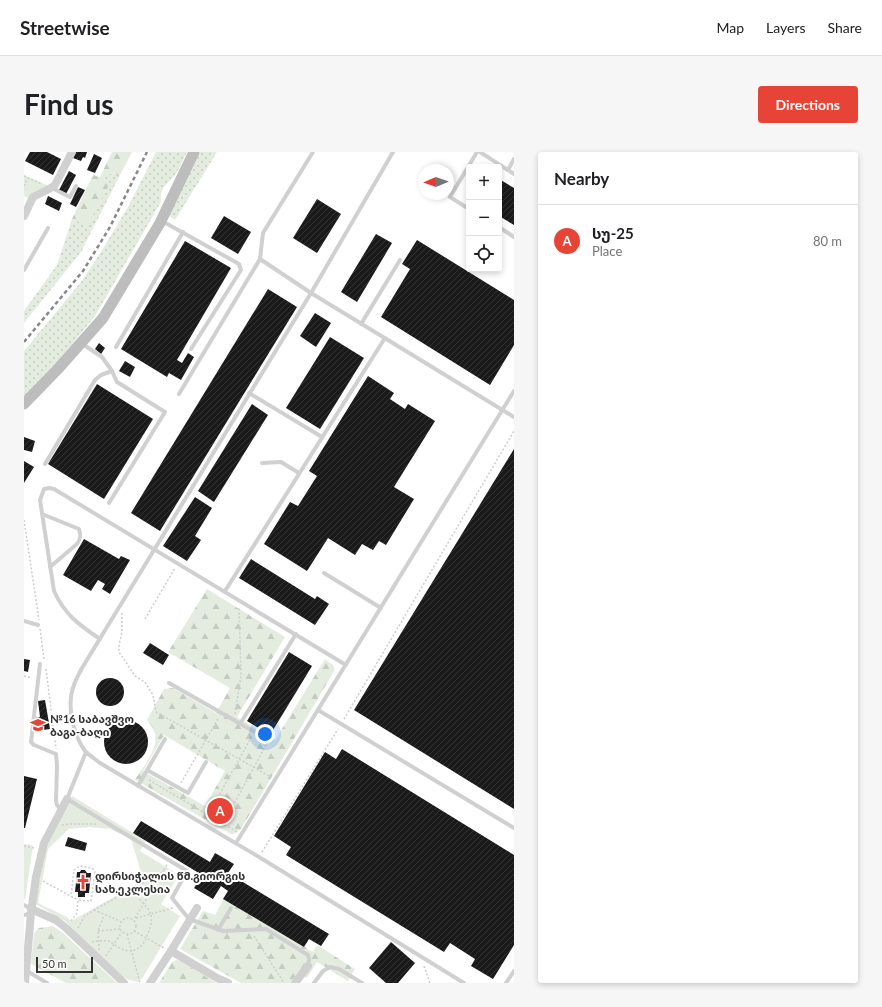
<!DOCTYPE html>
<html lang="en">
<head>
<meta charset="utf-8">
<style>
	:root { --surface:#fff; --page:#f6f6f6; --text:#202124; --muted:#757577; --line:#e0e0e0; --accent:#e84337 }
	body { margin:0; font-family:Lato,"Noto Sans Georgian",sans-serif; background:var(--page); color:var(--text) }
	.controls { position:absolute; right:12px; top:12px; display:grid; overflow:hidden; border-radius:4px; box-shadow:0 2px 6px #0003 }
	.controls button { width:36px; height:36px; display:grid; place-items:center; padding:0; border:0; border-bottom:1px solid var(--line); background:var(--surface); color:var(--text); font:20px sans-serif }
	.compass { position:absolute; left:394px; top:12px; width:36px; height:36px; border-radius:50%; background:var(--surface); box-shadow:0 2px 6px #0003; rotate:268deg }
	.scale { position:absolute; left:12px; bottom:10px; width:57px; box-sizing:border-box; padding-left:4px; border:2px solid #333; border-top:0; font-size:11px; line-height:14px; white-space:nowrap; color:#333; -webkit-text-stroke:3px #fff; paint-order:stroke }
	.you { position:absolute; left:241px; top:582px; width:14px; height:14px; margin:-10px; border:3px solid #fff; border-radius:50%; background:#1a73e8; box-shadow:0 0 0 6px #1a73e833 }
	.badge { display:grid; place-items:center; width:26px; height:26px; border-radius:50%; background:var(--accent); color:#fff; font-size:13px; font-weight:700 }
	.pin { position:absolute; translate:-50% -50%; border:2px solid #fff; box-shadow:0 1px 4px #0006 }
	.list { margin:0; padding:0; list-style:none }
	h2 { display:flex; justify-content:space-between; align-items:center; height:52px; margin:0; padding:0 16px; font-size:17px }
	h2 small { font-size:13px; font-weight:400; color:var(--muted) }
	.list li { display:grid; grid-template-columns:26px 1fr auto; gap:12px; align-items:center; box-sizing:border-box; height:72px; padding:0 16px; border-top:1px solid var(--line) }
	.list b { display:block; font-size:15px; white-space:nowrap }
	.list p { margin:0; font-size:13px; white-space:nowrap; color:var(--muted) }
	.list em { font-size:13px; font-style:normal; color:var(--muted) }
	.icon { flex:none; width:22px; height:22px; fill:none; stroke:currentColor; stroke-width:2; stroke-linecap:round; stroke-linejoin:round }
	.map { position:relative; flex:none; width:490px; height:831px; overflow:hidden; border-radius:4px }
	header { display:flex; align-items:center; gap:24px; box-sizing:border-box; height:56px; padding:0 20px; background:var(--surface); border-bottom:1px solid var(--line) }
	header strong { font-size:19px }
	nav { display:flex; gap:22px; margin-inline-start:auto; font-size:14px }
	.intro { display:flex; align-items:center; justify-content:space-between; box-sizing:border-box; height:96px; padding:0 24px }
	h1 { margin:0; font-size:28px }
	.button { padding:10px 18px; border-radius:4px; background:var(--accent); color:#fff; font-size:14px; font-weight:700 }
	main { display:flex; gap:24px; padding:0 24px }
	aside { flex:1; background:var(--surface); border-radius:4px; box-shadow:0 2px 6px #0003 }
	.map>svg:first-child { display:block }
</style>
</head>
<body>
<header>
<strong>Streetwise</strong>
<nav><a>Map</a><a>Layers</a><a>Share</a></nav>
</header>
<div class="intro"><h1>Find us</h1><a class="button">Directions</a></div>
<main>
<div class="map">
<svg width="490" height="831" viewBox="0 0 490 831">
	<defs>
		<pattern id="grass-dots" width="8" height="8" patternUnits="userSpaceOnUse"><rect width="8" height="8" fill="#e4ecdf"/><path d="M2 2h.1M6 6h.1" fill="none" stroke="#c4cbc0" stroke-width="1.8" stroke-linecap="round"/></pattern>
		<pattern id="forest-firs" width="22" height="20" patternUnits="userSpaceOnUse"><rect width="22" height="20" fill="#e4ecdf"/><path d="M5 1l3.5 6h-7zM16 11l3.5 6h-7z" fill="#c4cbc0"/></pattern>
		<pattern id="building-hatch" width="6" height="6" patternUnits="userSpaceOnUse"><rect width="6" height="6" fill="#1a1a1a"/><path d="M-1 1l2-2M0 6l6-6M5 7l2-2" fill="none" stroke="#333"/></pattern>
	</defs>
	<rect width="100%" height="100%" fill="#fff"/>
	<!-- grass -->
	<g fill="url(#grass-dots)">
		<path d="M132,0H163C159,7 156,17 151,23C143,33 135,35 137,50L71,164L27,218L0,245V199L57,130L77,100L104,55Z"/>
		<path d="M176,0H193L151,68L144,63Z"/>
		<path d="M89,21L95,25L57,100L0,171V159L33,113L48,67L64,72L85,32L80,27L84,22Z"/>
	</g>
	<!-- forest -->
	<g fill="url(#forest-firs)" fill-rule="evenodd">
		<path d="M88,0H108L95,25L89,21L84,22L80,27L86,31L64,73L48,67L69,23L76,25Z"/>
		<path d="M183,437L261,485L213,565L251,588L301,507L309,513L311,517L309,521L217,677L210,682H207L111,628C118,616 135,597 131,582C130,577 126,572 123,568L140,537L149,536L192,561L206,536L144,500ZM140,583L201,619L181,654L119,619Z"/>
		<path d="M200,747L289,800L293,793L331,817L324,829L293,810L283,826L274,821L266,831H217L156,797L179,759L191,763Z"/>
		<path d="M29,774L39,781L93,831H42L7,812L10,781L15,776Z"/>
		<path d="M152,808L157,809L192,831H135L148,810Z"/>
	</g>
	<!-- park -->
	<g fill="#e4ecdf" fill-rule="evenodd">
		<path d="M0,23L25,34L6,47L0,44Z"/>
		<path d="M48,644L122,689L116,699L155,723L137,752L156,764L119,825L114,830L105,828L96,823L41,769L10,751L23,691ZM65,675L86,677L107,687L119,727L99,740L47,769L43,765L14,751L24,697L45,677Z"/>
		<path d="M0,692L9,693L1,748L0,747Z"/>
	</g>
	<!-- building -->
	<g fill="url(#building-hatch)">
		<path d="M6,0H23L37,7L29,23L1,9Z"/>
		<path d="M52,0H63L61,6L59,5L57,9L49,6Z"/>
		<path d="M70,2L78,6L71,21L63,18Z"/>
		<path d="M45,19L52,23L42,42L35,38Z"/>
		<path d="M475,27L490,36V73L475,64Z"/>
		<path d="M54,35L61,38L52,55L46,52Z"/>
		<path d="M24,44L38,51L35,59L21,52Z"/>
		<path d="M293,47L317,62L293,101L269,86Z"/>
		<path d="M200,64L227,80L214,102L187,86Z"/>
		<path d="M352,82L368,91L333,150L317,140Z"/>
		<path d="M393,88L490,148V193L466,233L357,165L386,117L378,112Z"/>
		<path d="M161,89L207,116L153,208L158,211L164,201L170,205L157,228L145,221L143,225L97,197Z"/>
		<path d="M244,137L273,155L136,379L107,361Z"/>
		<path d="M291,161L307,171L292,195L276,184Z"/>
		<path d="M306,185L340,206L296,277L262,256Z"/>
		<path d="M75,191L81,196L77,202L71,197Z"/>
		<path d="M101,209L111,215L106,225L95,219Z"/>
		<path d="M344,224L370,241L366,247L381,257L384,252L411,269L370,335L390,347L362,393L355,389L349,398L338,392L331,403L304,386L283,419L240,392L266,350L274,354L293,324L285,319Z"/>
		<path d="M73,232L129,267L80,347L24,312Z"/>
		<path d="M228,252L244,263L190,350L174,339Z"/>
		<path d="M0,285L11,289L8,300L0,298Z"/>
		<path d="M490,297V657L330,558Z"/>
		<path d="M0,309L10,315L0,331Z"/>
		<path d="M171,345L188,356L171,384L177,388L163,409L139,394Z"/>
		<path d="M60,387L95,407L97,404L106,408L86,442L78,437L81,432L74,428L67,439L39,423Z"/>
		<path d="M227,407L291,447L293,444L305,452L291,473L215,426Z"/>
		<path d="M126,491L145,503L139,513L119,501Z"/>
		<path d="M265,500L288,514L246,583L223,569Z"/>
		<path d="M0,507L6,508L4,520L0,519Z"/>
		<circle cx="86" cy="540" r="14"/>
		<path d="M21,548L26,577L13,579L11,566L16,565L14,549Z"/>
		<circle cx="102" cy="590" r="22"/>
		<path d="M318,597L490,703V793L469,827L447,814L451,807L426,791L420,800L262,703L267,695L250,684L301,600L312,607Z"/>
		<path d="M0,624L13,627L1,676H0Z"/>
		<path d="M117,669L186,710L191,701L210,712L204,721L305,782L297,794L285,787L280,795L199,747L204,739L197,734L189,747L170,736L178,723L109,681Z"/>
		<path d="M44,685L63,691L61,699L41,694Z"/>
		<path d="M57,718H61L63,721H67L65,741H61V745H54V740H51L53,720H56Z"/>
		<path d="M367,790L391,811L374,831H362L345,816Z"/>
	</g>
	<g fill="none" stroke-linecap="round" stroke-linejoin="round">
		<!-- path -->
		<g stroke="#cdcdcd" stroke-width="1.5" stroke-dasharray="2 2" stroke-linecap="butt">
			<path d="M0,24L18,32"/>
			<path d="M0,34L4,26"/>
			<path d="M0,368L15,468"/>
			<path d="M98,461V480L95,493V500L111,524L121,530L129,543L132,560L247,625"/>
			<path d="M121,467L151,416"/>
			<path d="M16,477L20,507"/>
			<path d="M22,517L32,597"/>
			<path d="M0,524L8,526"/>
			<path d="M211,562L217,524L215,456"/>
			<path d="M320,567L490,279"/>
			<path d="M125,628L213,680"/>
			<path d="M157,631L195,565"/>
			<path d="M184,663L228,584"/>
			<path d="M199,672L242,593"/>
			<path d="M38,673L45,672H72"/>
			<path d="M0,694L10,696V697"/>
			<path d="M238,700L314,577"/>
			<path d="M19,729L54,748"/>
			<path d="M70,758L96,769"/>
			<circle cx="104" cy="774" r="8"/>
			<path d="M111,766L143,713"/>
			<path d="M112,766L149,756"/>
			<path d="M47,769L53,761L54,748L67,749L71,720L68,716L56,714L50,718L47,744"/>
			<path d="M54,776L60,765L70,758L140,719"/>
			<path d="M74,779L96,777"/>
			<path d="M110,779L140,796"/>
			<path d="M103,782L116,831"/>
			<path d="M230,784L260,831"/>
			<path d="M68,790C72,789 78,788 83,789C87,789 90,793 94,795C107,803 118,798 123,784C135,756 120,757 107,736"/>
			<path d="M75,798L74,779L80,763"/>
			<path d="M82,804L98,780"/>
			<path d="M400,814L406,831"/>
		</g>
		<!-- lane -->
		<g stroke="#d0d0d0" stroke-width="4">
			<path d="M289,0L239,81L236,107L287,141L490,265"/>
			<path d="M369,0L287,141L58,516C55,522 52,527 50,533C42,553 49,582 61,599C65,603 71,607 76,611L235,705L440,831"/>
			<path d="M456,0L490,22"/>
			<path d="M484,18L490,7"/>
			<path d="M28,36L46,45L52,34"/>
			<path d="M445,57L426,45L453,0"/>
			<path d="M138,69L215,112L217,118L167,197"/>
			<path d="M475,75L490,85"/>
			<path d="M0,118L24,76"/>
			<path d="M337,172L376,108"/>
			<path d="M57,191L78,205L88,219L93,230L141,260L85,351"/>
			<path d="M92,195L159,80"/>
			<path d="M225,241L298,285"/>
			<path d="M155,242L236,107"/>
			<path d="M238,311L257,310L275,321"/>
			<path d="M21,312L71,228L77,223L88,219"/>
			<path d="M18,362L55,377C57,383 57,387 53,392L26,415"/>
			<path d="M300,421L357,456"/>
			<path d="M201,439L361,186"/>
			<path d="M0,469L14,473"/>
			<path d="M76,487C55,473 41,463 30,439L16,348L20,337L25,336L30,337L322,513"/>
			<path d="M16,512L7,590L10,593L32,602L33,614L32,649L33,653L37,658"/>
			<path d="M145,531L245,588"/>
			<path d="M294,558L490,676"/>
			<path d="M216,572L272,482"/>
			<path d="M62,600L43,647L163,719L148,746L165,767L199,779L242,777L284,803L285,807L284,814"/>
			<path d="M123,618L164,641L182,610"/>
			<path d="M114,634L141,587"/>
			<path d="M212,691L490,239"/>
			<path d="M0,753L7,757"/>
			<path d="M0,763L7,761"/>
			<path d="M194,778L207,756"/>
			<path d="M3,819L23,831"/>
			<path d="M290,831L299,819L306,815L315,817L338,831"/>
			<path d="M482,831L490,819"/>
		</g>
		<!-- street -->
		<g stroke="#d0d0d0" stroke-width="8">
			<path d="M0,64L9,45L25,37L31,33L48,0"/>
			<path d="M7,757L32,768L42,776L100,831"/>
			<path d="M147,799L193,826L204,831"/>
			<path d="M1,831L7,761L12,725L20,691L43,647"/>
			<path d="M126,831L147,799L173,756"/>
			<path d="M271,831L284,814"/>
		</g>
		<!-- secondary -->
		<path stroke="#bdbdbd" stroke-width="11" d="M0,252L33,218L79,166L136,71L170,0"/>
		<!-- rail -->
		<path stroke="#888" stroke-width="2.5" stroke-dasharray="4 3" stroke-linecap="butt" d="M0,190L59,119L86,75L123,0"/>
	</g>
	<!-- icons -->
	<defs>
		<g id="school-bare" transform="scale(1.2)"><path d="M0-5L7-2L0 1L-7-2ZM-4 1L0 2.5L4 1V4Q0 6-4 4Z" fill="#e84337" stroke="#fff" stroke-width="2.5" paint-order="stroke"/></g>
		<g id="church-bare" transform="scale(1.2)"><path d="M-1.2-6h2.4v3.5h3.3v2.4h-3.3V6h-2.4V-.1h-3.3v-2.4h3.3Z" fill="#e84337" stroke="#fff" stroke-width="2.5" paint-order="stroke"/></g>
	</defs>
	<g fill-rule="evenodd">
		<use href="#school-bare" x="14" y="573"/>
		<use href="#church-bare" x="59" y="730"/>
	</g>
	<g text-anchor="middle" stroke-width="4" stroke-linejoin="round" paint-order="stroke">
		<!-- poi labels -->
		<g font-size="11" font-weight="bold" fill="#333" stroke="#fff" text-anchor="start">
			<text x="26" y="571">№16 საბავშვო<tspan x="26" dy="13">ბაგა-ბაღი</tspan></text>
			<text x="71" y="728">დირსიჭალის წმ.გიორგის<tspan x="71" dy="13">სახ.ეკლესია</tspan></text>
		</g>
	</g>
</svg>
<div class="controls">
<button>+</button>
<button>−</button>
<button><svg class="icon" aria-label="locate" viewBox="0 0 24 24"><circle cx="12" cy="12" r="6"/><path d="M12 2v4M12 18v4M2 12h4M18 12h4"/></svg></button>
</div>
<svg class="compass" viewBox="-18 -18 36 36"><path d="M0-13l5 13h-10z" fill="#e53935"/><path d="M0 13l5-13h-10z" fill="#757577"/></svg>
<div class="scale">50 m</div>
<div class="you"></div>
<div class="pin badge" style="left:196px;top:659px">A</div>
</div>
<aside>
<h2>Nearby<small></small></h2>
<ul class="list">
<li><span class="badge">A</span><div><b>სუ-25</b><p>Place</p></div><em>80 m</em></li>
</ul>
</aside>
</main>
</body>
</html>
